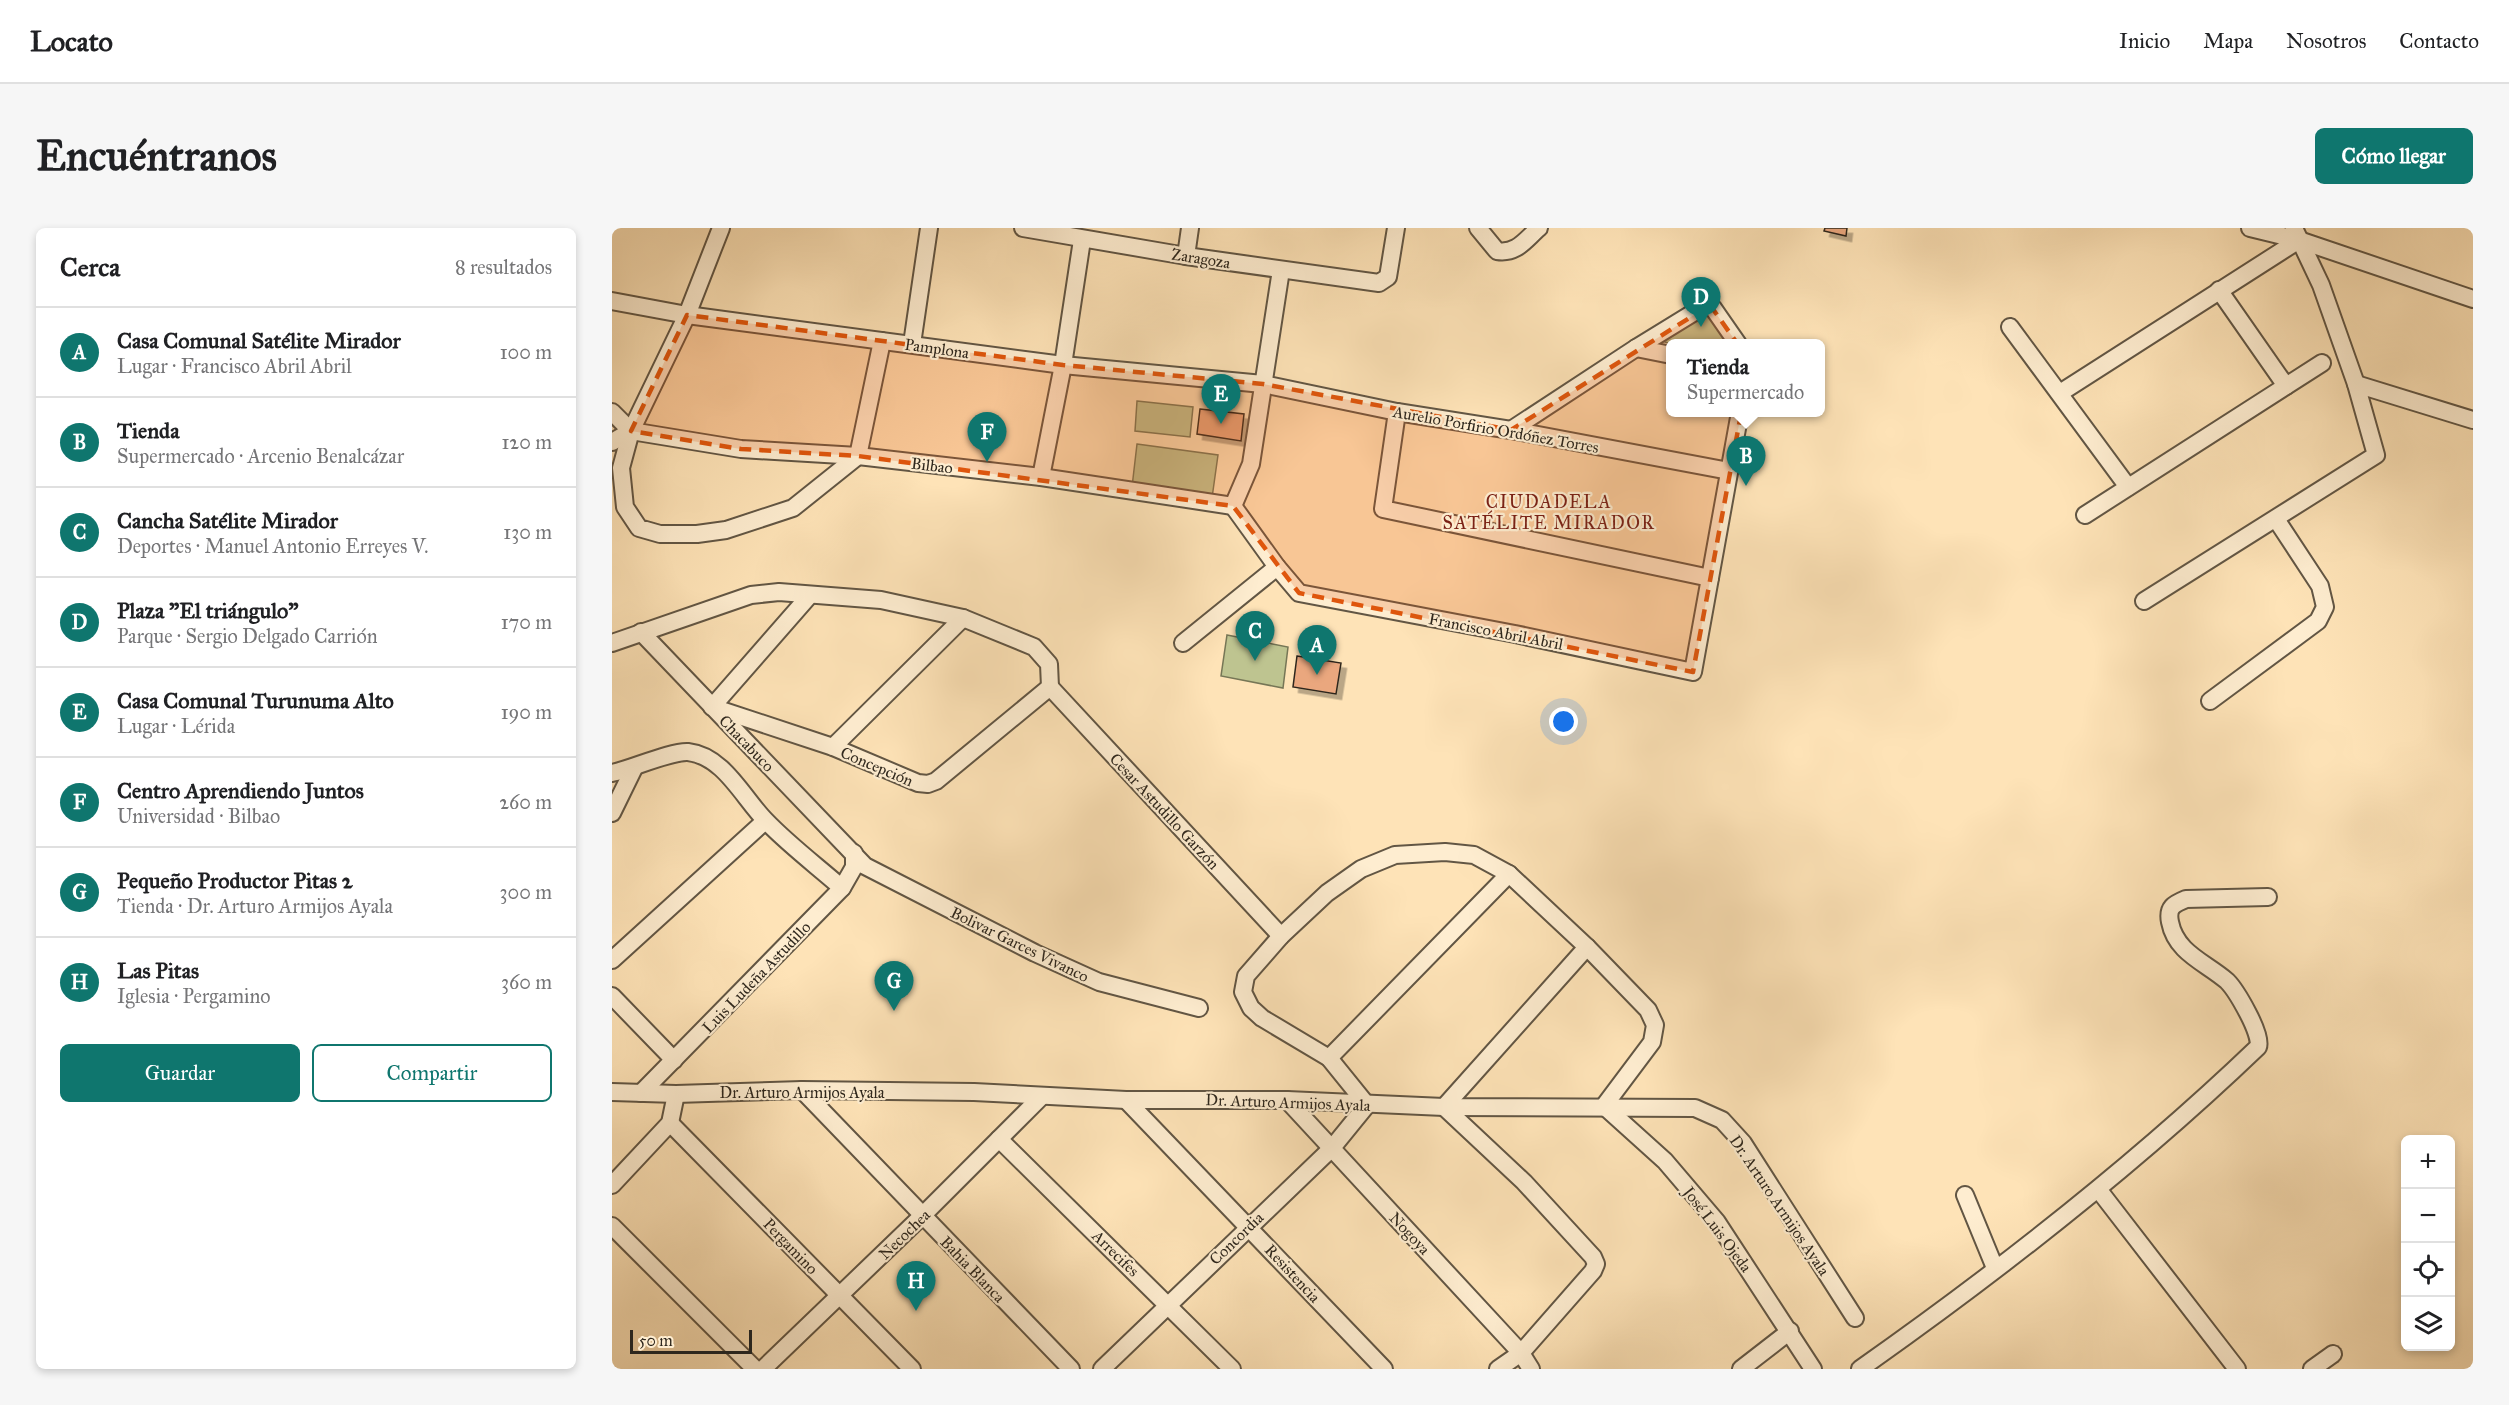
<!DOCTYPE html>
<html lang="es">
<head>
<meta charset="utf-8">
<style>
	:root { --surface:#fff; --page:#f6f6f6; --text:#202124; --muted:#757577; --line:#e0e0e0; --accent:#0f766e }
	body { margin:0; font-family:"IM FELL Great Primer",serif; background:var(--page); color:var(--text) }
	.controls { position:absolute; right:18px; bottom:18px; display:grid; overflow:hidden; border-radius:9px; box-shadow:0 3px 9px #0003 }
	.controls button { width:54px; height:54px; display:grid; place-items:center; padding:0; border:0; border-bottom:2px solid var(--line); background:var(--surface); color:var(--text); font:30px sans-serif }
	.scale { position:absolute; left:18px; bottom:15px; width:122px; box-sizing:border-box; padding-left:6px; border:3px solid #2e271d; border-top:0; font-size:16px; line-height:21px; white-space:nowrap; color:#2e271d; -webkit-text-stroke:4px #feedd0; paint-order:stroke }
	.you { position:absolute; left:952px; top:494px; width:21px; height:21px; margin:-15px; border:4px solid #fff; border-radius:50%; background:#1a73e8; box-shadow:0 0 0 9px #1a73e833 }
	.badge { display:grid; place-items:center; width:39px; height:39px; border-radius:50%; background:var(--accent); color:#fff; font-size:20px; font-weight:700 }
	.pin { position:absolute; translate:-50% -50px; filter:drop-shadow(0 2px 3px #0008) }
	.pin::after { content:''; position:absolute; top:32px; width:21px; height:18px; background:inherit; clip-path:polygon(0 0,100% 0,50% 100%) }
	.popup { position:absolute; left:1054px; top:111px; width:159px; height:78px; box-sizing:border-box; display:grid; place-content:center; border-radius:9px; background:var(--surface); filter:drop-shadow(0 2px 4px #0005); font-size:20px; white-space:nowrap; color:var(--muted) }
	.popup b { font-size:22px; color:var(--text) }
	.popup::after { content:''; position:absolute; left:50%; top:100%; margin-left:-12px; border:12px solid transparent; border-top-color:var(--surface) }
	.list { margin:0; padding:0; list-style:none }
	h2 { display:flex; justify-content:space-between; align-items:center; height:78px; margin:0; padding:0 24px; font-size:26px }
	h2 small { font-size:20px; font-weight:400; color:var(--muted) }
	.list li { display:grid; grid-template-columns:39px 1fr auto; gap:18px; align-items:center; box-sizing:border-box; height:90px; padding:0 24px; border-top:2px solid var(--line) }
	.list b { display:block; font-size:22px; white-space:nowrap }
	.list p { margin:0; font-size:20px; white-space:nowrap; color:var(--muted) }
	.list em { font-size:20px; font-style:normal; color:var(--muted) }
	.actions { display:flex; gap:12px; padding:18px 24px }
	.actions a { flex:1; padding:14px 0; border:2px solid var(--accent); border-radius:9px; text-align:center; font-size:21px; color:var(--accent) }
	.actions .main { background:var(--accent); color:#fff }
	.icon { flex:none; width:33px; height:33px; fill:none; stroke:currentColor; stroke-width:2; stroke-linecap:round; stroke-linejoin:round }
	.map { position:relative; flex:none; width:1861px; height:1141px; overflow:hidden; border-radius:9px }
	header { display:flex; align-items:center; gap:36px; box-sizing:border-box; height:84px; padding:0 30px; background:var(--surface); border-bottom:2px solid var(--line) }
	header strong { font-size:28px }
	nav { display:flex; gap:33px; margin-inline-start:auto; font-size:21px }
	.intro { display:flex; align-items:center; justify-content:space-between; box-sizing:border-box; height:144px; padding:0 36px }
	h1 { margin:0; font-size:42px }
	.button { padding:15px 27px; border-radius:9px; background:var(--accent); color:#fff; font-size:21px; font-weight:700 }
	main { display:flex; gap:36px; padding:0 36px }
	aside { flex:1; background:var(--surface); border-radius:9px; box-shadow:0 3px 9px #0003 }
	.map>svg:first-child { display:block }
</style>
</head>
<body>
<header>
<strong>Locato</strong>
<nav><a>Inicio</a><a>Mapa</a><a>Nosotros</a><a>Contacto</a></nav>
</header>
<div class="intro"><h1>Encuéntranos</h1><a class="button">Cómo llegar</a></div>
<main>
<aside>
<h2>Cerca<small>8 resultados</small></h2>
<ul class="list">
<li><span class="badge">A</span><div><b>Casa Comunal Satélite Mirador</b><p>Lugar · Francisco Abril Abril</p></div><em>100 m</em></li>
<li><span class="badge">B</span><div><b>Tienda</b><p>Supermercado · Arcenio Benalcázar</p></div><em>120 m</em></li>
<li><span class="badge">C</span><div><b>Cancha Satélite Mirador</b><p>Deportes · Manuel Antonio Erreyes V.</p></div><em>130 m</em></li>
<li><span class="badge">D</span><div><b>Plaza &quot;El triángulo&quot;</b><p>Parque · Sergio Delgado Carrión</p></div><em>170 m</em></li>
<li><span class="badge">E</span><div><b>Casa Comunal Turunuma Alto</b><p>Lugar · Lérida</p></div><em>190 m</em></li>
<li><span class="badge">F</span><div><b>Centro Aprendiendo Juntos</b><p>Universidad · Bilbao</p></div><em>260 m</em></li>
<li><span class="badge">G</span><div><b>Pequeño Productor Pitas 2</b><p>Tienda · Dr. Arturo Armijos Ayala</p></div><em>300 m</em></li>
<li><span class="badge">H</span><div><b>Las Pitas</b><p>Iglesia · Pergamino</p></div><em>360 m</em></li>
</ul>
<div class="actions"><a class="main">Guardar</a><a>Compartir</a></div>
</aside>
<div class="map">
<svg width="1861" height="1141" viewBox="0 0 1861 1141">
	<defs>
		<filter id="shadow"><feDropShadow dx="5.5" dy="5.5" stdDeviation="0" flood-color="#0004"/></filter>
	</defs>
	<rect width="100%" height="100%" fill="#fee3b7"/>
	<filter id="stains"><feTurbulence type="fractalNoise" baseFrequency=".00333" numOctaves="4"/><feColorMatrix values="0 0 0 0 .2 0 0 0 0 .09 0 0 0 0 .02 0 0 0 .5 -.17"/></filter>
	<radialGradient id="worn" r=".72"><stop offset=".6" stop-color="#630" stop-opacity="0"/><stop offset="1" stop-color="#630" stop-opacity=".3"/></radialGradient>
	<!-- green -->
	<g fill="#bec490" stroke="#767656" stroke-width="1.5">
		<path d="M1097,85L1115,115L1059,116L1050,113Z"/>
		<path d="M525,173L581,179L578,209L523,203Z"/>
		<path d="M525,216L606,227L600,270L520,259Z"/>
		<path d="M615,407L676,419L671,460L609,448Z"/>
	</g>
	<!-- building -->
	<g fill="#eaa77e" stroke="#2e271d" stroke-width="1.5" filter="url(#shadow)">
		<path d="M1213,0H1235L1234,8L1212,3Z"/>
		<path d="M588,181L632,186L629,213L585,206Z"/>
		<path d="M685,428L729,435L724,466L681,459Z"/>
	</g>
	<g fill="none" stroke-linecap="round" stroke-linejoin="round">
		<!-- minor casing -->
		<g stroke="#625644" stroke-width="20">
			<g id="minor">
				<path d="M109,0L75,87L19,203L9,240L13,279L27,300L48,306H85L114,302L181,280L246,228L270,113"/>
				<path d="M411,0L574,28L767,55L776,49L784,0"/>
				<path d="M866,0L885,23C905,26 913,12 927,0"/>
				<path d="M1638,0L1687,12L1861,71"/>
				<path d="M574,28L578,0"/>
				<path d="M1607,62L1674,158"/>
				<path d="M0,73L75,87L451,137L651,156L785,184L899,202L1117,243"/>
				<path d="M1398,99L1516,259"/>
				<path d="M300,116L317,0"/>
				<path d="M1024,120L1059,127"/>
				<path d="M1744,156L1861,192"/>
				<path d="M1448,165L1687,12"/>
				<path d="M0,184L19,203"/>
				<path d="M785,184L771,281L1098,350"/>
				<path d="M899,202L1024,120L1094,77L1101,80L1126,116"/>
				<path d="M19,203L129,221L246,228L429,249L621,278"/>
				<path d="M0,214L19,203"/>
				<path d="M429,249L451,137L470,12"/>
				<path d="M621,278L665,339L687,365L903,406L1081,444L1128,184"/>
				<path d="M621,278L639,236L669,42"/>
				<path d="M1473,287L1710,135"/>
				<path d="M198,367L100,479L221,519L306,555L316,556L324,553L438,459"/>
				<path d="M1532,373L1764,227L1744,156L1709,57L1682,0"/>
				<path d="M29,404L253,638L423,725L487,754L587,780"/>
				<path d="M0,415L139,367L167,364L269,372L351,390L422,419L437,436L438,459"/>
				<path d="M571,415L665,339"/>
				<path d="M438,459L669,708"/>
				<path d="M1598,473L1706,393L1713,379L1708,358L1664,291"/>
				<path d="M221,519L351,390"/>
				<path d="M0,545C19,541 59,523 76,524C112,528 131,570 154,593C177,617 205,638 230,660"/>
				<path d="M0,585L22,540"/>
				<path d="M0,732L153,593"/>
				<path d="M0,768L62,832"/>
				<path d="M717,830L897,646"/>
				<path d="M190,862L459,1141"/>
				<path d="M0,864L64,866L190,862L362,864L514,872H675L832,879L1083,880L1110,892L1131,915L1243,1090"/>
				<path d="M29,865L230,660L242,639V625"/>
				<path d="M514,872L772,1141"/>
				<path d="M675,872L909,1125L919,1141"/>
				<path d="M58,895L300,1141"/>
				<path d="M387,911L620,1141"/>
				<path d="M0,957L58,895L64,866"/>
				<path d="M1486,961L1625,1141"/>
				<path d="M1353,967L1383,1040"/>
				<path d="M0,998L143,1141"/>
				<path d="M151,1141L310,988L430,868"/>
				<path d="M490,1141L720,920L755,877L717,830L650,790L639,780L631,764L634,748L669,708L715,665L749,641L783,627L833,624L862,627L897,646L975,719L1036,782L1043,797L1040,814L992,878L1053,933L1105,994L1201,1141"/>
				<path d="M886,1141L909,1125L981,1043L984,1036L981,1029L912,954L832,879L975,719"/>
				<path d="M1129,1141L1178,1103"/>
				<path d="M1248,1141C1387,1043 1523,937 1646,819C1651,807 1624,762 1615,753C1593,734 1564,725 1558,694C1555,679 1562,676 1574,671L1656,669"/>
				<path d="M1700,1141L1721,1126"/>
			</g>
		</g>
		<!-- minor -->
		<use href="#minor" stroke="#feedd0" stroke-width="16"/>
	</g>
	<!-- marked area -->
	<path fill="#df560d" fill-opacity="0.2" stroke="#df560d" stroke-width="4.5" stroke-dasharray="12 8" stroke-linejoin="round" d="M1098,77L1132,125L1137,143L1081,444L687,365L621,278L246,228L129,221L19,203L75,87L451,137L651,156L899,202Z"/>
	<g text-anchor="middle" stroke-width="4.5" stroke-linejoin="round" paint-order="stroke">
		<!-- street labels -->
		<g font-size="16" fill="#2e271d" stroke="#feedd0">
			<text transform="translate(589 30) rotate(9)" y="6">Zaragoza</text>
			<text transform="translate(325 120) rotate(8)" y="6">Pamplona</text>
			<text transform="translate(884 201) rotate(10)" y="6">Aurelio Porfirio Ordóñez Torres</text>
			<text transform="translate(320 237) rotate(7)" y="6">Bilbao</text>
			<text transform="translate(884 403) rotate(11)" y="6">Francisco Abril Abril</text>
			<text transform="translate(135 515) rotate(46)" y="6">Chacabuco</text>
			<text transform="translate(265 538) rotate(23)" y="6">Concepción</text>
			<text transform="translate(553 583) rotate(47)" y="6">Cesar Astudillo Garzón</text>
			<text transform="translate(408 716) rotate(26)" y="6">Bolivar Garces Vivanco</text>
			<text transform="translate(144 749) rotate(-46)" y="6">Luis Ludeña Astudillo</text>
			<text x="190" y="870">Dr. Arturo Armijos Ayala</text>
			<text transform="translate(676 874) rotate(2)" y="6">Dr. Arturo Armijos Ayala</text>
			<text transform="translate(1168 977) rotate(56)" y="6">Dr. Arturo Armijos Ayala</text>
			<text transform="translate(1106 1001) rotate(53)" y="6">José Luis Ojeda</text>
			<text transform="translate(798 1005) rotate(47)" y="6">Nogoya</text>
			<text transform="translate(292 1006) rotate(-44)" y="6">Necochea</text>
			<text transform="translate(624 1010) rotate(-44)" y="6">Concordia</text>
			<text transform="translate(179 1018) rotate(46)" y="6">Pergamino</text>
			<text transform="translate(504 1025) rotate(44)" y="6">Arrecifes</text>
			<text transform="translate(361 1041) rotate(46)" y="6">Bahia Blanca</text>
			<text transform="translate(681 1045) rotate(47)" y="6">Resistencia</text>
		</g>
		<!-- neighbourhood labels -->
		<g font-size="18" letter-spacing="1.5" fill="#7a1f14" stroke="#feedd0">
			<text x="937" y="280">CIUDADELA<tspan x="937" dy="21">SATÉLITE MIRADOR</tspan></text>
		</g>
	</g>
	<rect width="100%" height="100%" filter="url(#stains)"/>
	<rect width="100%" height="100%" fill="url(#worn)"/>
</svg>
<div class="controls">
<button>+</button>
<button>−</button>
<button><svg class="icon" aria-label="locate" viewBox="0 0 24 24"><circle cx="12" cy="12" r="6"/><path d="M12 2v4M12 18v4M2 12h4M18 12h4"/></svg></button>
<button><svg class="icon" aria-label="layers" viewBox="0 0 24 24"><path d="M12 4l9 5-9 5-9-5zM3 14l9 5 9-5"/></svg></button>
</div>
<div class="scale">50 m</div>
<div class="you"></div>
<div class="pin badge" style="left:705px;top:447px">A</div>
<div class="pin badge" style="left:1134px;top:258px">B</div>
<div class="popup"><b>Tienda</b>Supermercado</div>
<div class="pin badge" style="left:643px;top:433px">C</div>
<div class="pin badge" style="left:1089px;top:99px">D</div>
<div class="pin badge" style="left:609px;top:196px">E</div>
<div class="pin badge" style="left:375px;top:234px">F</div>
<div class="pin badge" style="left:282px;top:783px">G</div>
<div class="pin badge" style="left:304px;top:1083px">H</div>
</div>
</main>
</body>
</html>
